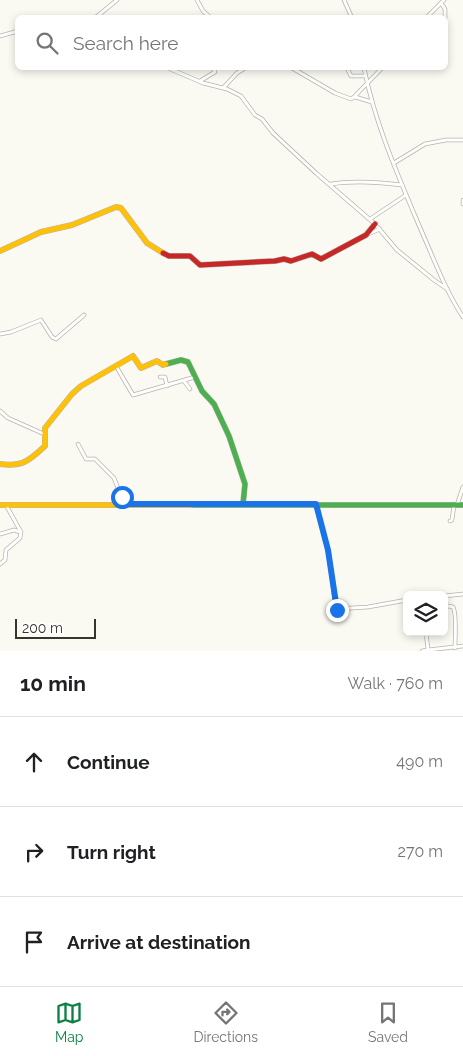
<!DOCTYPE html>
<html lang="en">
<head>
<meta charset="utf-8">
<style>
	:root { --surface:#fff; --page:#f6f6f6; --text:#202124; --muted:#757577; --line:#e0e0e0; --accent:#0b8043 }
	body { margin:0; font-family:Raleway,sans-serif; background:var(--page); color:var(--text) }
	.controls { position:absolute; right:15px; bottom:15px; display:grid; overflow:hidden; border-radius:8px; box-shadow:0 2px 8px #0003 }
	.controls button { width:45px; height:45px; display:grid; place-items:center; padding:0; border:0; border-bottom:1px solid var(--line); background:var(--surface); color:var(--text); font:25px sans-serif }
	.scale { position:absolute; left:15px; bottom:12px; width:81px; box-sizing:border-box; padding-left:5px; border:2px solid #36342d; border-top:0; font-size:14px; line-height:18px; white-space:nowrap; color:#36342d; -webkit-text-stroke:4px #fff; paint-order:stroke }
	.stop { position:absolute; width:15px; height:15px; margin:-11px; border:4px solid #1a73e8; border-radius:50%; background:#fff }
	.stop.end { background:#1a73e8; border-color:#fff; box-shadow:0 1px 5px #0008 }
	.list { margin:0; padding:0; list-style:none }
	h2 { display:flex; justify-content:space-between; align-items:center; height:65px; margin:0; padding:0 20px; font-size:21px }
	h2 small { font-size:16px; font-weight:400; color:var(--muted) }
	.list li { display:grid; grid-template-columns:32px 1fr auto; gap:15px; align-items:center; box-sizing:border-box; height:90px; padding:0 20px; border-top:1px solid var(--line) }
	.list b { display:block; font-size:19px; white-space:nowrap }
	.list em { font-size:16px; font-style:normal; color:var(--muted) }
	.icon { flex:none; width:28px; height:28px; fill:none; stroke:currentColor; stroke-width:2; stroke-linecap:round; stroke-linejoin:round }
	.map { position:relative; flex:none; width:463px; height:651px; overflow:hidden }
	.search { position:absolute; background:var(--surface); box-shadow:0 2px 8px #0003; left:15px; right:15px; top:15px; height:55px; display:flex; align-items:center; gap:12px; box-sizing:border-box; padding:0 18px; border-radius:8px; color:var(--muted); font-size:19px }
	.sheet { height:335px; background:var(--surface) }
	nav { display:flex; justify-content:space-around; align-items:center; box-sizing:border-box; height:70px; border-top:1px solid var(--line); background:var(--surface); font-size:14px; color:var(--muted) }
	nav a { display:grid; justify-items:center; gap:2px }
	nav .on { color:var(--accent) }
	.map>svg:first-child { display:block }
</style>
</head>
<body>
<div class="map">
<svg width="463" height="651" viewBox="0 0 463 651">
	<rect width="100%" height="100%" fill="#faf9f2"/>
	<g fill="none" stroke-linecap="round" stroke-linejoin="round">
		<!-- street casing -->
		<g stroke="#b6b4ae" stroke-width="4.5">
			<g id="street">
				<path d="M197,0L203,11L211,18"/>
				<path d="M344,0L352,18"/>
				<path d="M441,3L445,9V18"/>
				<path d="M88,18L96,17"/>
				<path d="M95,18L117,0"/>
				<path d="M426,18L444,0"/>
				<path d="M0,36L18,31"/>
				<path d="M168,68L203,83L227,89L241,96L255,115L262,119L273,133L316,173L375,224L397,250L434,280L447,289"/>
				<path d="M292,68L335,93L351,99L354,97L382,68"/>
				<path d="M347,68L351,76H365"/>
				<path d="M364,68C375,124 399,178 421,230C434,259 445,290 463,317"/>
				<path d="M200,81L215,72L213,68"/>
				<path d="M224,87L237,73L245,68"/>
				<path d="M355,97L372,102"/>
				<path d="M394,163L425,144L446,140H463"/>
				<path d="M331,184C355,180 378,182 402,185"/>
				<path d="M463,200V204"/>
				<path d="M370,219L406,195"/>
				<path d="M368,234L380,229"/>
				<path d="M0,334L11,332L41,320L52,337L56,339L84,315"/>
				<path d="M116,366L133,395L195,377"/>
				<path d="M160,377H165L167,386"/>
				<path d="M184,381L190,389"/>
				<path d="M0,411L8,418L44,434"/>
				<path d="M78,444L86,459H95L114,478L124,504"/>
				<path d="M316,505L328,551L336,609L368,607L407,600"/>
				<path d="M457,505L463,487"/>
				<path d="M450,521L452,520L454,505"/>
				<path d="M0,534L14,530L20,532"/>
				<path d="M0,564L5,560L6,550L20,538L21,532L6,505"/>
				<path d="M444,596L463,594"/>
				<path d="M448,606L453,607C457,613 455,638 455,648"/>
				<path d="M426,632L428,650L463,646"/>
				<path d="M422,651L428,650"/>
			</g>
		</g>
		<!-- fast casing -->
		<g stroke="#b6b4ae" stroke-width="6">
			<g id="fast">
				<path d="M166,364L181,360L188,362L202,391L214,404L229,436L245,484L243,504"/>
				<path d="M192,505H463"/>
			</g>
		</g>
		<!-- slow casing -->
		<g stroke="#b6b4ae" stroke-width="6">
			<g id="slow">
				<path d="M0,251L41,232L72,225L116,207L121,208L147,243L163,253"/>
				<path d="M0,464C22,467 29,461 45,446V428L72,394L81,386L133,356L141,368L157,361L163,365L166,364"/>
				<path d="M0,505H192"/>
			</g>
		</g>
		<!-- jam casing -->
		<g stroke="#b6b4ae" stroke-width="6">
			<path id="jam" d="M163,253L169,256H190L200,265L275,261L284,259L291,261L312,254L321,259L366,235L375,224"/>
		</g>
		<!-- street -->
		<use href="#street" stroke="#fefefd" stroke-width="3"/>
		<!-- fast -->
		<use href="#fast" stroke="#4caf50" stroke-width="5"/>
		<!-- slow -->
		<use href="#slow" stroke="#ffc107" stroke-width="5"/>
		<!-- jam -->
		<use href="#jam" stroke="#c62828" stroke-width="5"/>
	</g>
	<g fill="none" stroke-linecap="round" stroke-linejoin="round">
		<!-- route -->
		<path stroke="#1a73e8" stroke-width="6" d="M122,497L124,504H316L328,550L337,610"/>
	</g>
</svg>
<div class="controls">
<button><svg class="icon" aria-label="layers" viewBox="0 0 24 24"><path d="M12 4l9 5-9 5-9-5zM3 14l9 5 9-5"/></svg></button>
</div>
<div class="scale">200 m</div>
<div class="stop" style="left:122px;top:497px"></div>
<div class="stop end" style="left:337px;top:610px"></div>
<div class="search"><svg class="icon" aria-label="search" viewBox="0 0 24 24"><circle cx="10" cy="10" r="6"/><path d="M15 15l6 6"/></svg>Search here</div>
</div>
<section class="sheet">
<h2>10 min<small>Walk · 760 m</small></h2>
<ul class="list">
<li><svg class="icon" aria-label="ahead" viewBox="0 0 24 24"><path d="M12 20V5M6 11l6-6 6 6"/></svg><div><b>Continue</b></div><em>490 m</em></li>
<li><svg class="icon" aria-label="right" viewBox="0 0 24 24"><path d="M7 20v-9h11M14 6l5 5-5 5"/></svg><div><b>Turn right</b></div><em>270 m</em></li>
<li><svg class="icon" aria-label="arrive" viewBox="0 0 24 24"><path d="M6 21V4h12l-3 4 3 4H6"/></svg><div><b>Arrive at destination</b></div></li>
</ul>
</section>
<nav>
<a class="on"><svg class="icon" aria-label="map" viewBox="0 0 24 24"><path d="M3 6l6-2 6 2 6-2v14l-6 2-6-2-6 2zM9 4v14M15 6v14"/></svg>Map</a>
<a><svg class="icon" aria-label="directions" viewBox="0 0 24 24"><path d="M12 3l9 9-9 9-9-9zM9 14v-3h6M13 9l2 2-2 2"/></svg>Directions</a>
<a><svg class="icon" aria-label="saved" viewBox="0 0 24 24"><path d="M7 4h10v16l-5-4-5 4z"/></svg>Saved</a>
</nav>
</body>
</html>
